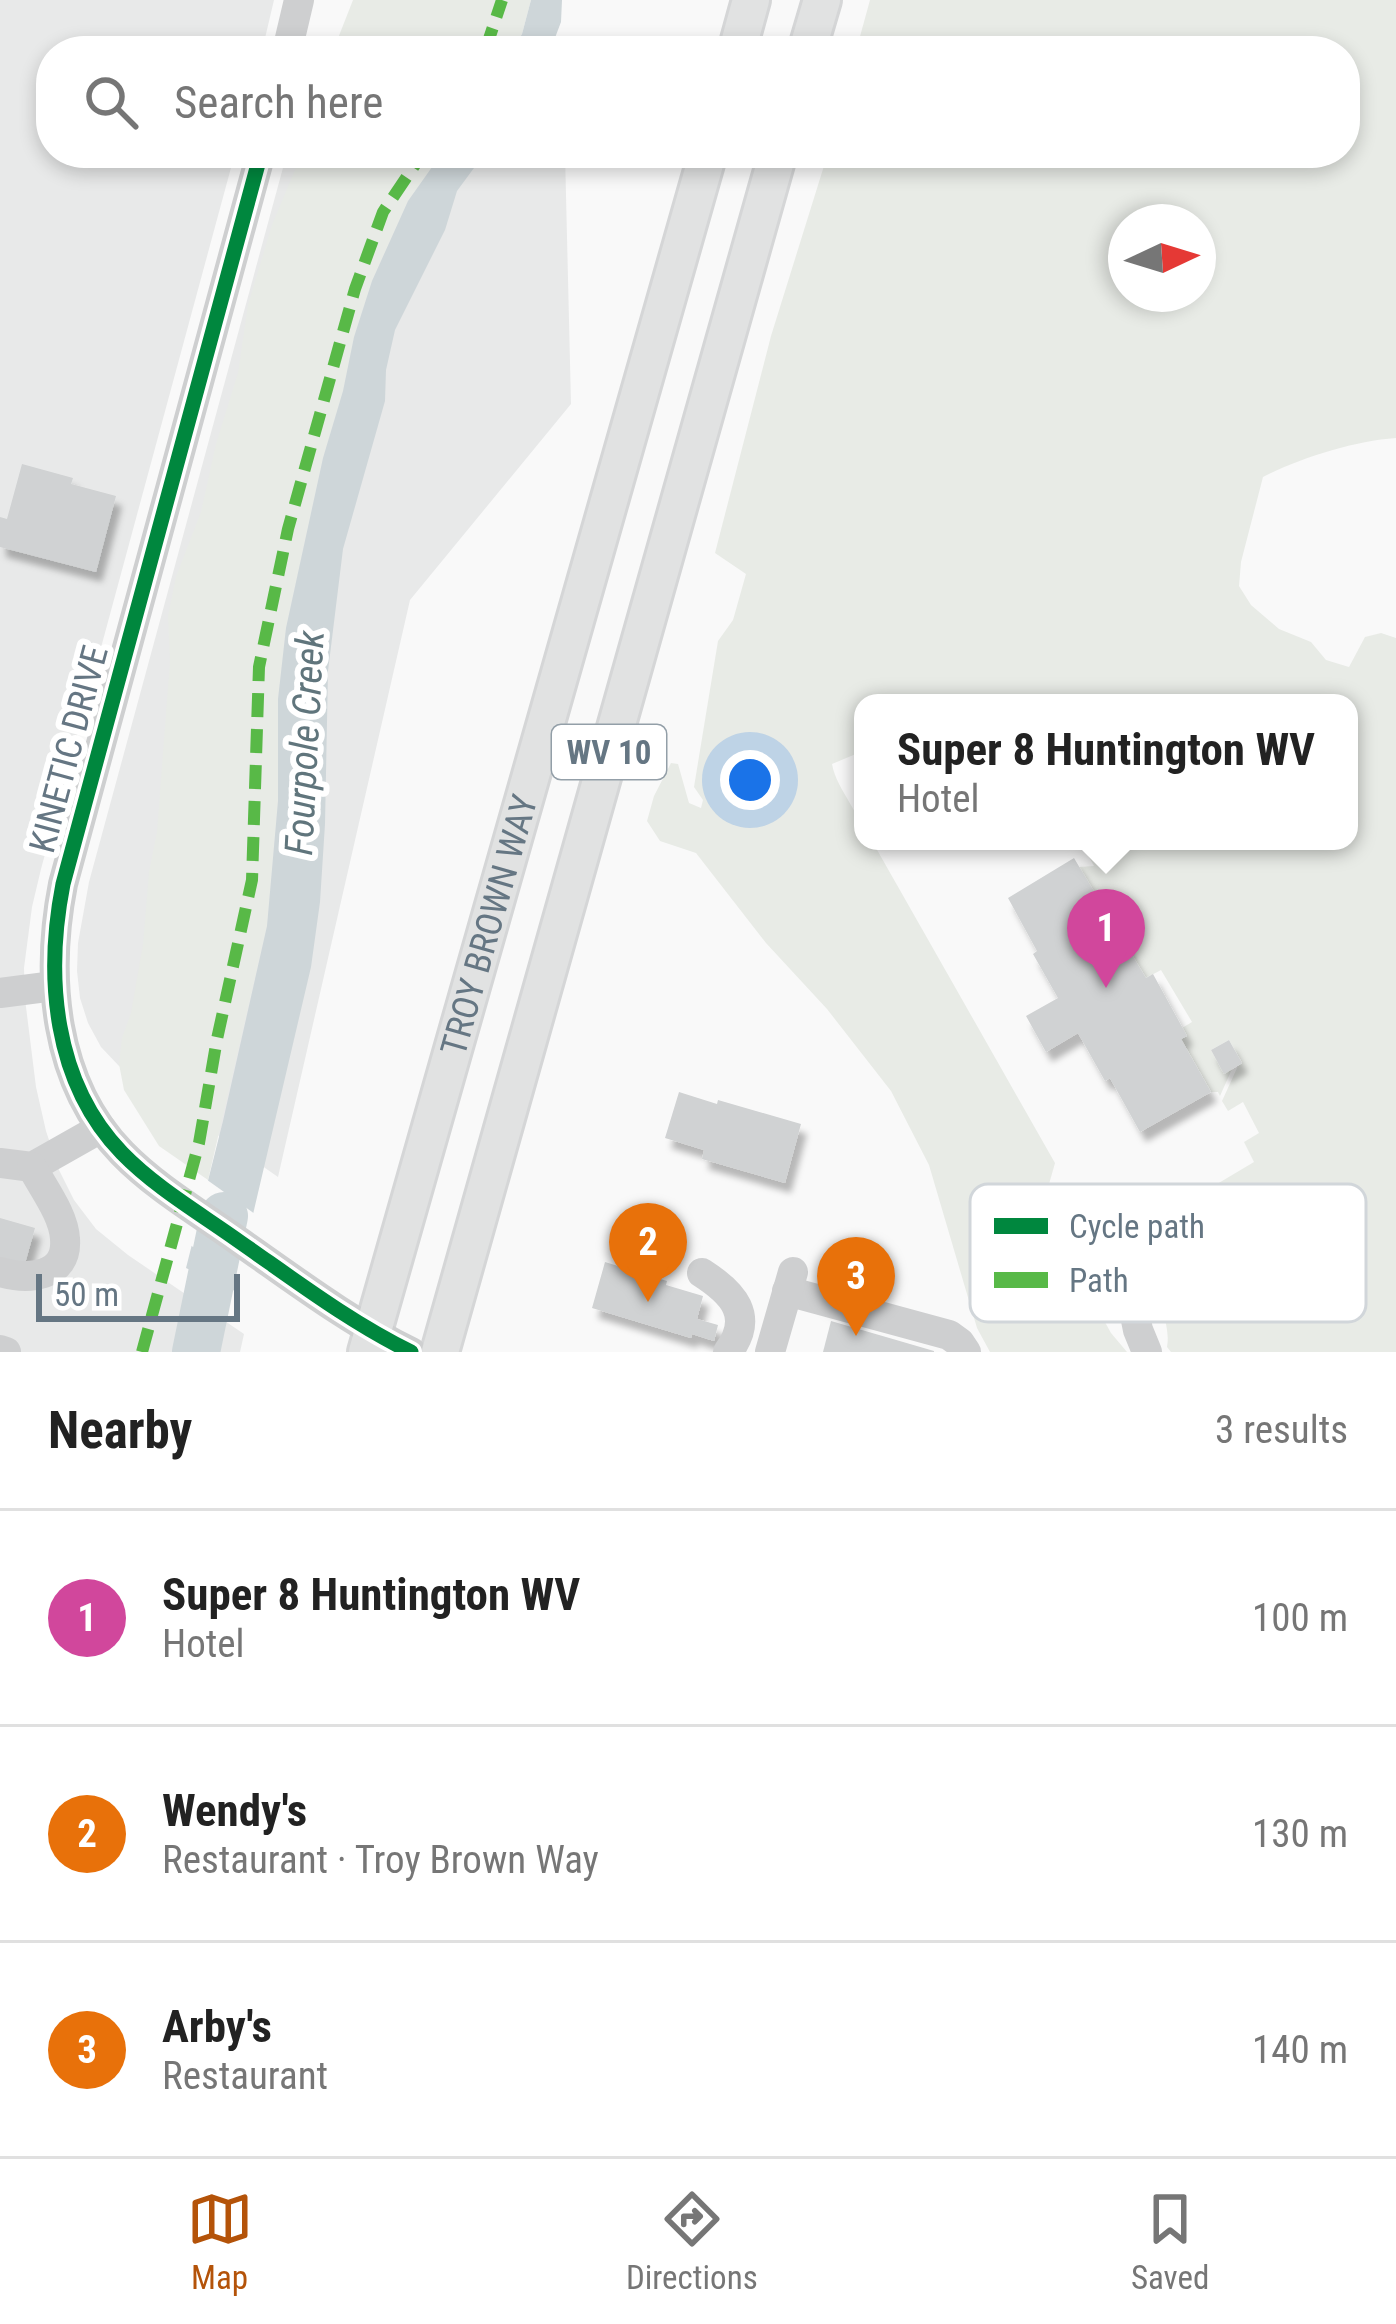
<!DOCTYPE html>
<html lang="en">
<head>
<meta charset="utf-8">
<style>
	:root { --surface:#fff; --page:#f6f6f6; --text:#222; --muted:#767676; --line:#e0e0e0; --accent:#b45309 }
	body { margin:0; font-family:"Roboto Condensed",sans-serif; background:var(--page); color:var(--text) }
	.compass { position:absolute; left:1108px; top:204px; width:108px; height:108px; border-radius:50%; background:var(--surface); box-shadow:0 6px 18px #0003; rotate:86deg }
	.scale { position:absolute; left:36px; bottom:30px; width:204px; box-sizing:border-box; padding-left:12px; border:6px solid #657683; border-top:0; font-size:33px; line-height:42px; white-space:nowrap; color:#657683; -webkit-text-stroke:9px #fff; paint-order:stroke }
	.you { position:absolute; left:750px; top:780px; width:42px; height:42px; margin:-30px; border:9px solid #fff; border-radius:50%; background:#1a73e8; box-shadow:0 0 0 18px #1a73e833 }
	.badge { display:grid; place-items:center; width:78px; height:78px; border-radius:50%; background:var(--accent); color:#fff; font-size:39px; font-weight:700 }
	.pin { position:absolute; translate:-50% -99px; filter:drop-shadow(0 3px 6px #0008) }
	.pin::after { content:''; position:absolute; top:63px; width:42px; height:36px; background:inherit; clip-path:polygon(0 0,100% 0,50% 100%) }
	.popup { position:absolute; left:854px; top:694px; width:504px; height:156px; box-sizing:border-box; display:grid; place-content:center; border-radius:24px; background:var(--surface); filter:drop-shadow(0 3px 9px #0005); font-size:39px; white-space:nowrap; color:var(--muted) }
	.popup b { font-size:45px; color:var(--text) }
	.popup::after { content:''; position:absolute; left:50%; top:100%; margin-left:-24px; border:24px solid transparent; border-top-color:var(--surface) }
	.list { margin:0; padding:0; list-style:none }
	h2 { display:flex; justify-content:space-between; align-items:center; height:156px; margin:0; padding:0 48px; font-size:51px }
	h2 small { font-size:39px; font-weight:400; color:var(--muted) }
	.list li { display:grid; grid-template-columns:78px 1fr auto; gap:36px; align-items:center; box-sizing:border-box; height:216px; padding:0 48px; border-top:3px solid var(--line) }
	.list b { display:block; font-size:45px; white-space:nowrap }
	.list p { margin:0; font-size:39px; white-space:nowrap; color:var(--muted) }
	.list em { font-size:39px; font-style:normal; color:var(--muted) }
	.icon { flex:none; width:66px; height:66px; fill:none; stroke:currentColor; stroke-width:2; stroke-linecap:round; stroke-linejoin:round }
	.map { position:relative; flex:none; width:1396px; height:1352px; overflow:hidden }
	.search { position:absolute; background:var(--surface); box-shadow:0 6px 18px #0003; left:36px; right:36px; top:36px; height:132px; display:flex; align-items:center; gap:30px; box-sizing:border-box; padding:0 42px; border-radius:48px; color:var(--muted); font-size:45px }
	.sheet { height:804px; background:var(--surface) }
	nav { display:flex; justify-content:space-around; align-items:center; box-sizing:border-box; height:168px; border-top:3px solid var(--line); background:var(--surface); font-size:33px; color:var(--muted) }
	nav a { display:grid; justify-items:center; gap:6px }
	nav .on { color:var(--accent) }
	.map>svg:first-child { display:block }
</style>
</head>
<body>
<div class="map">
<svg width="1396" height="1352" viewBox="0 0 1396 1352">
	<defs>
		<filter id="shadow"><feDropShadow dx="6" dy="10" stdDeviation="3" flood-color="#0004"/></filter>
	</defs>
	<rect width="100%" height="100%" fill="#f9f9f9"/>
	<!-- built -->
	<g fill="#e8e9e9">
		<path d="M0,0H274L262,51H51V153H235L41,869L32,907L24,968L25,999L36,1087L46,1131L59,1170L74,1200L96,1229L128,1255L244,1334L240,1352H0Z"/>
		<path d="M287,153H565L571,404L410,600L278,1177L119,1066L101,1047L88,1023L80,998L77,971L78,943L89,882Z"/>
	</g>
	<!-- green -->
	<g fill="#e8ebe6" fill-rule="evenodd">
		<path d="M353,0H531L522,34L512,51H333Z"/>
		<path d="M870,0H1396V438C1354,441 1300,458 1263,477L1241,562L1239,586L1251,605L1279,629L1311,642L1326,660L1349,667L1365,637L1381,633L1396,638V1352H1171L1167,1347C1173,1316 1142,1267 1128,1237L1254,1162L1244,1142L1259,1133L1243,1102L1228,1111L1222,1101L1238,1066L1242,1063L1229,1040L1211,1050L1224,1073L1232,1069L1220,1096L1218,1092H1211L1181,1039L1187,1036L1182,1028L1192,1022L1161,970L1146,978L1079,867L1094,866L1080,841H1349V703H863V751L832,764C837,792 863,812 863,841H872L1055,1163L1049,1184L1050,1190L1096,1306L1111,1333L1127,1352H990L977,1328L929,1165L891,1091L827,1009L766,943L696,853L660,841L647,821L654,796L671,763L678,764L689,803L701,808L703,800L694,787L718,641L733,620L746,574L715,553L771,336L828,153H1345V51H856ZM1126,222H1198V294H1126Z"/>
		<path d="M302,153H442L408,201L372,281L354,337L343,391L323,458L286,628L278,699V801L267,926L208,1180L159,1146L124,1090L119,1064L122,1038L131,1013L143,944L149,872L157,832L170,661L168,616L176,577L201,512L216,444L238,373L248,305L272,225Z"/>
	</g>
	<!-- water -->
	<g fill="#ced6d9">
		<path d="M531,0H562L561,22L550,51H512L522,34Z"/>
		<path d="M442,153H485L457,191L445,230L395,330L386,370L385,401L343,549L328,671L325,824L320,902L311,967L235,1291L186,1268L223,1121L267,926L278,801V699L286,628L323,458L343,391L354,337L372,281L408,201Z"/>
	</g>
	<!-- pier -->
	<path fill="#f9f9f9" d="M203,1177L259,1217L244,1283L186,1242Z"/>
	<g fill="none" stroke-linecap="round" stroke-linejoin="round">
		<!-- river -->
		<path stroke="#ced6d9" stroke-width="48" d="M196,1352L224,1216"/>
	</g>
	<!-- building -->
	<g fill="#d0d2d3" filter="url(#shadow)">
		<path d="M22,464L73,478L71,484L116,496L96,572L0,547V517L7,519Z"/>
		<path d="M1074,858L1146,978L1153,974L1187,1036L1181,1039L1211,1092L1140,1132L1110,1078L1105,1081L1078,1033L1046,1052L1026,1016L1058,998L1033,954L1037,951L1008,898Z"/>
		<path d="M1229,1040L1242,1063L1224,1074L1211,1050Z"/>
		<path d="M679,1092L717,1104L718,1100L801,1124L785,1183L702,1159L704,1150L665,1138Z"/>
		<path d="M0,1218L35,1228L24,1267L0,1260Z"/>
		<path d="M605,1262L667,1281L666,1285L703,1296L697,1319L718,1325L714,1341L692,1334L691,1338L592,1308Z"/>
		<path d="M831,1321L934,1351V1352H823Z"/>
	</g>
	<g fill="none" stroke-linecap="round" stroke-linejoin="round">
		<!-- major casing -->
		<g stroke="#d5d6d7" stroke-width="42">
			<g id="major">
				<path d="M737,51L751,0"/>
				<path d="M807,51L822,0"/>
				<path id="s1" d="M367,1352L708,153"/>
				<path d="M440,1352L778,153"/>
			</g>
		</g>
		<!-- minor -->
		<g stroke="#cecfd0" stroke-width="30">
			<path d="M287,51L299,0"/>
			<path d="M261,153L63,884C45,976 53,1082 122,1153C156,1188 201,1214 240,1242C296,1281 350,1322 411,1352"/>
			<path d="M0,993L54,986"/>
			<path d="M0,1163L32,1167L101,1128"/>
			<path d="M0,1272C27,1280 68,1278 65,1239C64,1215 43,1188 32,1167"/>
			<path d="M702,1273C733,1293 755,1316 728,1352"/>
			<path d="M787,1291L949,1335L960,1343L966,1352"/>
			<path d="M1134,1310L1138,1330L1147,1352"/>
			<path d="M0,1350L6,1352"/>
			<path d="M770,1352L793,1272"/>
		</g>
		<!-- major -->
		<use href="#major" stroke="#e1e2e2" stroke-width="36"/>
		<!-- quiet -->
		<g stroke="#58b947" stroke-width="12" stroke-dasharray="24 12" stroke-linecap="butt">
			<path d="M485,51L502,0"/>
			<path d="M142,1352L199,1143L217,1039L252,880L259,667L288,529L355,289L383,212L423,153"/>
		</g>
		<!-- cycleway casing -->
		<g stroke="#fff" stroke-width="22">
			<path id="cycleway" d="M261,153L63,884C45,976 53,1082 122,1153C156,1188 201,1214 240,1242C296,1281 350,1322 411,1352"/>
		</g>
		<!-- cycleway -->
		<use href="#cycleway" stroke="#00873e" stroke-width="15"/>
	</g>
	<g text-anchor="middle" stroke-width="12" stroke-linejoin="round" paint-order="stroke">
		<!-- shield labels -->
		<rect fill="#fff" stroke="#939fa8" stroke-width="3" x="552" y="725" width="114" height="54" rx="9"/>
		<g font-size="33" font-weight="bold" fill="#657683">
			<text x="609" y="764">WV 10</text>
		</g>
		<!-- street labels -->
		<g font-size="36" fill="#657683" stroke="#fff">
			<text transform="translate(68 749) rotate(-75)" y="13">KINETIC DRIVE</text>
			<text dy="13" stroke="none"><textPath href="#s1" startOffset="444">TROY BROWN WAY</textPath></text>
		</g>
		<!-- water labels -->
		<g font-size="39" font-style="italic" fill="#60757c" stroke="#fff">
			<text transform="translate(304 743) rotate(-87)" y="14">Fourpole Creek</text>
		</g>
	</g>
	<!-- legend -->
	<rect x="970" y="1184" width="396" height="138" rx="18" fill="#fff" stroke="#d1d6da" stroke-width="3"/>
	<rect x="994" y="1218" width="54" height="16" fill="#00873e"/>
	<rect x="994" y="1272" width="54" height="16" fill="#58b947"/>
	<g font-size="33" fill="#657683">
		<text x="1069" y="1238">Cycle path</text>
		<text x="1069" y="1292">Path</text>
	</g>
</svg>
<svg class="compass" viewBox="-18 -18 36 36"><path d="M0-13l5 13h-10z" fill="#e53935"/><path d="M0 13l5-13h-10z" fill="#767676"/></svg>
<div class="scale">50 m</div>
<div class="you"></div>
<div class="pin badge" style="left:1106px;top:988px;background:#d1479c">1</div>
<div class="popup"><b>Super 8 Huntington WV</b>Hotel</div>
<div class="pin badge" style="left:648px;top:1302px;background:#e8710a">2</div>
<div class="pin badge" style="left:856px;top:1336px;background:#e8710a">3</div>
<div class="search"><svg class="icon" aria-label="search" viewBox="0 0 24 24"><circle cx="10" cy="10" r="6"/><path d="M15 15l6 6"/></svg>Search here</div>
</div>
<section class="sheet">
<h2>Nearby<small>3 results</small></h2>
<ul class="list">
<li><span class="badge" style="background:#d1479c">1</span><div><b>Super 8 Huntington WV</b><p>Hotel</p></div><em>100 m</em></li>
<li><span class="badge" style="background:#e8710a">2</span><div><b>Wendy's</b><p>Restaurant · Troy Brown Way</p></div><em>130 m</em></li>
<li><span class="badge" style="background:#e8710a">3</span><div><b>Arby's</b><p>Restaurant</p></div><em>140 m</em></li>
</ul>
</section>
<nav>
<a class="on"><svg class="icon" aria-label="map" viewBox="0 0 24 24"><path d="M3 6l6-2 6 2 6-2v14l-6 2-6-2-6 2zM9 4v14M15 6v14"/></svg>Map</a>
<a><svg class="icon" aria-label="directions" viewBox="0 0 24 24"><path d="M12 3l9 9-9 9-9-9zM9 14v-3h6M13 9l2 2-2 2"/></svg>Directions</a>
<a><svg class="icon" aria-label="saved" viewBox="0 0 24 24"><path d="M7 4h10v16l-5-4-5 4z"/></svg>Saved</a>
</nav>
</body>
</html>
